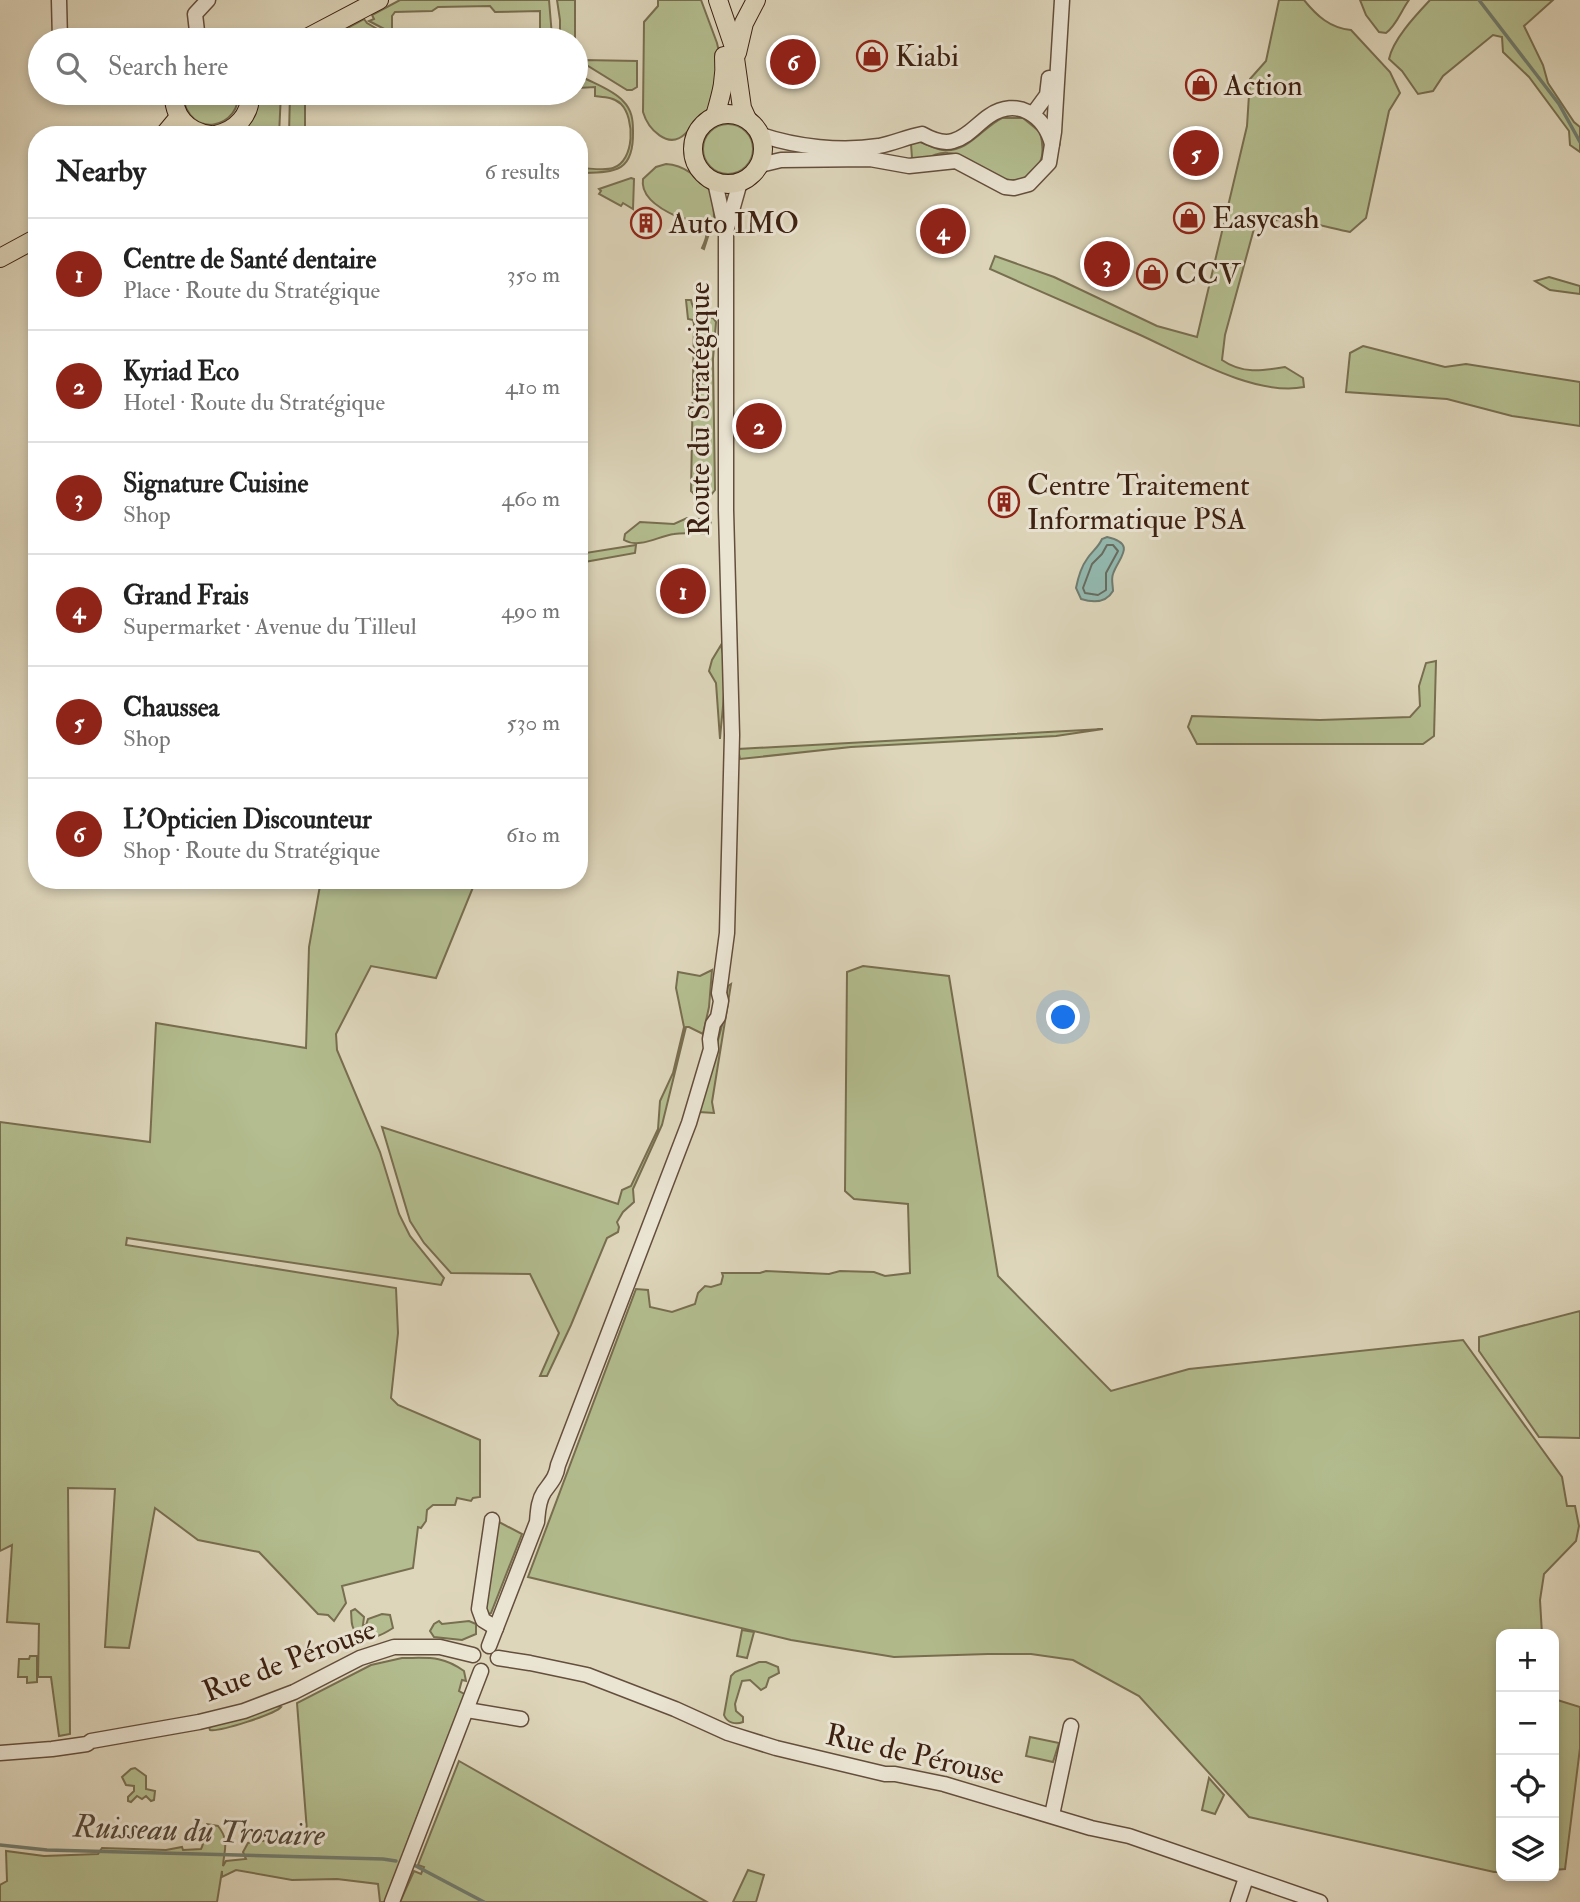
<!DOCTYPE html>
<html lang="en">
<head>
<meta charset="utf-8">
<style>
	:root { --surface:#fff; --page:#f2f2f2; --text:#222; --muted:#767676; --line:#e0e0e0; --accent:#8f2418 }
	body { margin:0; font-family:"IM FELL Double Pica",serif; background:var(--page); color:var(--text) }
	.controls { position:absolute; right:21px; bottom:21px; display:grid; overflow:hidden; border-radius:14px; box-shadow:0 4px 10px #0003 }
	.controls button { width:63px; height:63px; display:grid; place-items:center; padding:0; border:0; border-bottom:2px solid var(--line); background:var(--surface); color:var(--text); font:35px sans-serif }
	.you { position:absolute; left:1064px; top:1018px; width:24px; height:24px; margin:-18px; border:5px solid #fff; border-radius:50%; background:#1a73e8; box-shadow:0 0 0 10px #1a73e833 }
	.badge { display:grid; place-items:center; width:46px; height:46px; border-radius:50%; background:var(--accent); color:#fff; font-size:23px; font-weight:700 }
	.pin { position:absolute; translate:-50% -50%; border:4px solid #fff; box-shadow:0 2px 7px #0006 }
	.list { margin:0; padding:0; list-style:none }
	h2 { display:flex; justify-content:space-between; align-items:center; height:91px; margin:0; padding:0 28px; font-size:30px }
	h2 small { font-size:23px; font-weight:400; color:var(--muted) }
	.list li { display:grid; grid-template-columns:46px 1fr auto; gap:21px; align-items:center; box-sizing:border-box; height:112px; padding:0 28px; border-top:2px solid var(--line) }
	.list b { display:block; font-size:26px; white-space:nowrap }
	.list p { margin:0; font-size:23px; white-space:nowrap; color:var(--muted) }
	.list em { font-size:23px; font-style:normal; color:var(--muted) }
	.icon { flex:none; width:38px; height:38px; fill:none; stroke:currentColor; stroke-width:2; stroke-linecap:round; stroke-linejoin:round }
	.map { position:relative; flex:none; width:1580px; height:1902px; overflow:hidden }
	.search { position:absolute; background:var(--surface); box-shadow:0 4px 10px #0003; left:28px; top:28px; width:560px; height:77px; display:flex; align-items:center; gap:18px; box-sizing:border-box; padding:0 24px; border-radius:38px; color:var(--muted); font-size:26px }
	.panel { position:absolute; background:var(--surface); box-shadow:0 4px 10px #0003; left:28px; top:126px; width:560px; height:763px; border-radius:28px }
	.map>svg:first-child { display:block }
</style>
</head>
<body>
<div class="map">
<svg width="1580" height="1902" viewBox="0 0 1580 1902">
	<rect width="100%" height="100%" fill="#ded6bb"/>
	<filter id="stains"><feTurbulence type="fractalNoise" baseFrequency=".00286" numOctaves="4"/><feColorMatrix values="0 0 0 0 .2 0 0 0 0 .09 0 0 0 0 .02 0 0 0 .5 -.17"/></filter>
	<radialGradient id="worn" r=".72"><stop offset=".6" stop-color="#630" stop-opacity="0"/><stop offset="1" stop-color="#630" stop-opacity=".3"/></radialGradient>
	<!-- green -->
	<g fill="#b3bd8f" stroke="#786e50" stroke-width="2">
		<path d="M400,0H549L552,36L547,40L542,39L540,35V11L495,12L490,6L438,7L432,11L395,12L392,16V33L369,21L374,19L372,15Z"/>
		<path d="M557,0H575V40H560V20Z"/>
		<path d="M658,0H701L717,43L721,61L708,110C696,116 694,126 685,134C668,150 648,129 643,112L644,22L658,6Z"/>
		<path d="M1279,0H1304C1317,16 1330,28 1351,30L1390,72L1400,93L1389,111L1366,218L1350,232C1320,226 1284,213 1255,225L1225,335L1222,360C1242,374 1262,371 1285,367L1303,378L1304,387C1254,397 1183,354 1138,334C1088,312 1039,291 990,269L995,256L1054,277L1157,326L1197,337L1247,126L1250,79L1266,61Z"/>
		<path d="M1360,0H1409C1401,11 1396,26 1386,33L1379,32L1366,15Z"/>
		<path d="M1430,0H1553L1524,26L1543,65L1548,83L1574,122L1580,127V152L1570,145L1569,131L1529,77L1503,52L1502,37L1493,35L1443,76L1433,91L1418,94L1402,71L1389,59C1393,39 1416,15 1430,0Z"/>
		<path d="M364,19L367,23L384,33L352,35L325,40Z"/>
		<path d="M583,60L637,61V87L632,90H627L585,64Z"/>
		<path d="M583,79H586C598,85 614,91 623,101C632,110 633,120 633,131C634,173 615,172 580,173L579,168C589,168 604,171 613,168C635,161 635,118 621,104C614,97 603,97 595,96V87L579,88Z"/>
		<path d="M182,93H237C244,124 189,145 182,93Z"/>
		<path d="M261,93H281L279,135H242Z"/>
		<path d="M290,93H305V135H289Z"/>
		<path d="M1002,118H1023L1040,132C1044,147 1045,162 1033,172C1003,198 978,155 948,153C939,152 931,156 923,161L912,158L911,144L916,141C926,143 933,149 943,150C968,153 983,127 1002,118Z"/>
		<circle cx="728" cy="149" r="25"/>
		<path d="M666,164C686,165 699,179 713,193L714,218L704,249L702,248C705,241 709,233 704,226C699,219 686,220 678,217C662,210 640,198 643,179L656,167Z"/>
		<path d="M631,178L634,179L633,209L623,203L621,206L599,194L601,191L599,189Z"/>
		<path d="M1549,277L1580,286V294L1550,290L1535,281Z"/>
		<path d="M686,300H691C693,312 702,316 713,318L716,322L713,359L715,490L711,495L694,494L691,491L694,324L693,320L688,319Z"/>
		<path d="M1363,346L1445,367L1466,364L1580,382V426L1512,416L1447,399L1346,392L1350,353Z"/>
		<path d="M687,518L711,520L709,534C698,534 685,532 674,534C658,536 640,549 624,540L625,534L640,522L674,524Z"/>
		<path d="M636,545L635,553L579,563V554Z"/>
		<path d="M721,645C729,674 722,709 720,739L716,683L709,671L712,660Z"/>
		<path d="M1436,661L1434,736L1423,744H1197L1188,727L1192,716L1320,720L1410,717L1420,706L1419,686L1426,663Z"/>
		<path d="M1103,729L1056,736L851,747L740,759L738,749Z"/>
		<path d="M321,880H476L436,978L371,966L336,1034L337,1050L380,1152L399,1214L410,1236L444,1278L441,1285L127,1238L126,1245L396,1288L398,1333L391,1398L398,1405L480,1440V1497L473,1498L471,1501L457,1498L455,1505H433L427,1510L426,1521L421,1528L418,1527L413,1568L342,1586L346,1603L334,1621L328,1615L318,1614L259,1552L198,1540L155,1508L129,1648L105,1647L115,1489L68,1488L70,1734L59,1736L51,1677H38L39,1624L7,1622L12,1545L0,1551V1122L150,1142L156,1023L306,1048L309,947Z"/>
		<path d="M863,966L949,976L998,1276L1111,1391L1189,1369L1463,1340L1562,1477L1567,1506H1575L1579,1526L1576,1541L1544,1574L1540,1600L1542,1634H1501V1872H1494L1249,1817L1139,1696L1073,1660L1031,1654H988L894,1657L791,1640L528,1577L636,1289L648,1290L650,1307L672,1312L695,1304L698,1293L705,1286L711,1287L721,1284L723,1276L722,1273H760L766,1271L829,1274L840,1271L874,1272L885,1276L910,1273L908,1204L854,1199L845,1191L847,972Z"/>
		<path d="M712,970L709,1007L703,1034L689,1027H686L662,1125L633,1189L634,1202L623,1212L617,1222L619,1227L618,1232L607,1238L571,1325L547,1376H540L559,1333L530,1274L451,1273L424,1243L410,1221L382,1127L618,1204L622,1190L631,1186L658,1129L660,1101L673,1073L684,1027L676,988L678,972L700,976Z"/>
		<path d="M731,984L712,1102L714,1113L699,1112L722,1025L728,986Z"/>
		<path d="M1580,1311V1438L1539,1437L1479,1351V1337Z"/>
		<path d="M497,1521L522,1534L491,1613L487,1615L485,1609Z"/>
		<path d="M355,1609L364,1617L363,1625H366L368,1619L382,1614L390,1615L393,1628C379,1637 375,1638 358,1637C350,1624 352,1623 351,1611Z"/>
		<path d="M439,1621L442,1624L469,1621L476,1624V1634L462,1640L434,1637L430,1631L434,1624Z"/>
		<path d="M742,1630L754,1632L747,1658L737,1656Z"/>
		<path d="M30,1656H37V1682L27,1683V1677H18L19,1659H29Z"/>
		<path d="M402,1658C428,1658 442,1655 464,1671L466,1681L462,1680L459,1691L466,1695L410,1835L387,1902H380L378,1884L337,1879L292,1880L236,1870L222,1877V1871L217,1902H0V1885L7,1881L6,1851L44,1856L98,1854L102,1848L166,1850L182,1847L183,1850L201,1849C206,1840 202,1831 207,1824L218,1826C230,1841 224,1849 223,1866L226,1861L246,1859L243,1852L248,1843L304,1835L307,1831L297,1703L371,1665Z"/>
		<path d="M759,1662H766L778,1667L779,1673L769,1678L766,1687L761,1690L750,1680L742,1681L735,1704L736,1711L743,1717V1722C736,1725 727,1723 724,1715L731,1676L735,1672Z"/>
		<path d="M1554,1699L1580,1707V1748L1565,1869L1554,1870Z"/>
		<path d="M277,1706L281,1707C275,1714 220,1732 210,1730L209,1727Z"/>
		<path d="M1030,1737L1059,1743L1053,1762L1026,1756Z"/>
		<path d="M459,1761L707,1902H400L414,1871L421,1874L424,1867L418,1865Z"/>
		<path d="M135,1768L146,1776V1789L155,1791L154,1800L151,1801L146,1796L142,1799L137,1796L131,1802L128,1801V1797L134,1791V1786L126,1785L122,1777L131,1769Z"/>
		<path d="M1209,1778L1224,1795L1215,1814L1202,1810Z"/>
		<path d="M748,1870L764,1875L756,1902H733Z"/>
	</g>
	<!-- water -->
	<path fill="#93b9b0" stroke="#707c70" stroke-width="2" d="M1107,537C1138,544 1118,558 1113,574C1111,579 1113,586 1113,591C1106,603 1094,603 1081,599L1076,588C1078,578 1081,567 1087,559C1092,551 1098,548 1102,539Z"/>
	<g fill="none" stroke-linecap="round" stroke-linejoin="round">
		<!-- shore -->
		<path stroke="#686c60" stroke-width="2" d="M1107,545H1113L1118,551L1106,573V590L1098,595L1085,593L1083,588L1092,564L1102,554Z"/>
		<!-- stream -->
		<g stroke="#707c70" stroke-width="3.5">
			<path d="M1479,0L1559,104L1580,142"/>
			<path d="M0,1845L47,1850L383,1859L396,1861"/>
			<path d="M414,1865L484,1902"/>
		</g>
		<!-- minor casing -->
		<g stroke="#644e3c" stroke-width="17">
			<g id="minor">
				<path d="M59,0L60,40"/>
				<path d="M198,40L195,14L208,0"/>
				<path d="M1033,114L1047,95L1049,78"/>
				<path d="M761,135C797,147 841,152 879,146C894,143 907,137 922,134C931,139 943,144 953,141C968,137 977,124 989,116C1017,97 1044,115 1052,144"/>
				<path d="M760,165L781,160L870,159L909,166L956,161L1005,187L1014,188L1029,184L1049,163L1054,132L1062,0"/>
				<path d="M727,228L740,182"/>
				<path d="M492,1520L479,1609L483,1620L496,1628"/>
				<path d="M489,1646L537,1522C538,1512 538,1501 544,1492C551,1482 556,1478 558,1465L689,1123L711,1049L710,1039L713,1024L718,1017L721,1001L719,993L727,933L732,735L726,510V232L715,182"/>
				<path d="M498,1658L530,1663L587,1675L675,1709L728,1733L776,1748L885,1774H895L944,1784L1091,1828L1129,1836L1320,1902"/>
				<path d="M467,1710L521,1719"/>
				<path d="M0,1753L52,1749L87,1744L91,1741L199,1722L244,1711L294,1692L360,1658L394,1647H440L473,1655"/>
				<path d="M1052,1815L1071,1726"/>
				<path d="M392,1902L481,1671"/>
				<path d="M1238,1902L1246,1878"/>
			</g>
		</g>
		<!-- major casing -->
		<g stroke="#3c2011" stroke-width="20">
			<g id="major">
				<path d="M718,0L733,44L742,108L747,119"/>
				<path d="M303,40L379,0"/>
				<path d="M737,53L744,23L756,0"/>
				<path d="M174,93C173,116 187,132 210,135"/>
				<circle cx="728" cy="149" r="35"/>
				<path d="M715,116C721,95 726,79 724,56"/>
				<path d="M164,135L179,117"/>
				<path d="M215,135C236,131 251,115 250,93"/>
				<path d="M0,258L37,238"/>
			</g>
		</g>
		<!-- minor -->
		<use href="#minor" stroke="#eae4d3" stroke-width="14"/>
		<!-- major -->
		<use href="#major" stroke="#ded6bb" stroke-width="18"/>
	</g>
	<!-- icons -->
	<defs>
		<g id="shop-ring" transform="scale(1.575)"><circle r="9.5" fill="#eae4d3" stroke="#8f2418" stroke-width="1.5"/><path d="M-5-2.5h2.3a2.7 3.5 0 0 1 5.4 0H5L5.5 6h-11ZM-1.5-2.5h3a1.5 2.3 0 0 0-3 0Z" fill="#8f2418"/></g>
		<g id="building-ring" transform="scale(1.575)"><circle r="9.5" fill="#eae4d3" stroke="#8f2418" stroke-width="1.5"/><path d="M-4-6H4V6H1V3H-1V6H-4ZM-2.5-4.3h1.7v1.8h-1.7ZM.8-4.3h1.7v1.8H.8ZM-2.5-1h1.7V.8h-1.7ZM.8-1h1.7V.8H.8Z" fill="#8f2418"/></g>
	</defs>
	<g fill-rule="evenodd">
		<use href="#shop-ring" x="872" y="56"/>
		<use href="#shop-ring" x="1201" y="85"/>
		<use href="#shop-ring" x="1189" y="218"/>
		<use href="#building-ring" x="646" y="223"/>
		<use href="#shop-ring" x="1152" y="274"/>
		<use href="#building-ring" x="1004" y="502"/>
	</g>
	<g text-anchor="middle" stroke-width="6" stroke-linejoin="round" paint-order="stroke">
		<!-- poi labels -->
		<g font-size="30" fill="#3c2011" stroke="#eae4d3" text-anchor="start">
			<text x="895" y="66">Kiabi</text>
			<text x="1224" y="95">Action</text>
			<text x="1212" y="228">Easycash</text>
			<text x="669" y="233">Auto IMO</text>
			<text x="1175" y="284">CCV</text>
			<text x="1027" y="495">Centre Traitement<tspan x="1027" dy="34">Informatique PSA</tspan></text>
		</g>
		<!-- street labels -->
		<g font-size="30" fill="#3c2011" stroke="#eae4d3">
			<text transform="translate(699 409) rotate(-90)" y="10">Route du Stratégique</text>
			<text transform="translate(289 1660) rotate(-21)" y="10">Rue de Pérouse</text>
			<text transform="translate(915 1754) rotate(13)" y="10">Rue de Pérouse</text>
		</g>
		<!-- water labels -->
		<g font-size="32" font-style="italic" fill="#524639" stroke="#eae4d3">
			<text transform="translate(199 1830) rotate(2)" y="11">Ruisseau du Trovaire</text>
		</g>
	</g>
	<rect width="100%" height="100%" filter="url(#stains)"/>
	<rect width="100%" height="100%" fill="url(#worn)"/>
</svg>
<div class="controls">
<button>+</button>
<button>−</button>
<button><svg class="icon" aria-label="locate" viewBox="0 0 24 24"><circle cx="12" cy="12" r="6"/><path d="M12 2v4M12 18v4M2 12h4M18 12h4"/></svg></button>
<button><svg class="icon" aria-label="layers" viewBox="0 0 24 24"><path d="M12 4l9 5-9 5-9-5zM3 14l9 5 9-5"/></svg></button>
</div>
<div class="you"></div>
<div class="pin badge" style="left:683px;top:591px">1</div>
<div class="pin badge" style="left:759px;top:426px">2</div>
<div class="pin badge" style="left:1107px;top:264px">3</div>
<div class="pin badge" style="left:943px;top:231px">4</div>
<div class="pin badge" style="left:1196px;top:153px">5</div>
<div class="pin badge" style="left:793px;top:62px">6</div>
<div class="search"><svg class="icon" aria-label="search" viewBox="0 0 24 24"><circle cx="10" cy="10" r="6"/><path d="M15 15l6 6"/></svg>Search here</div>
<section class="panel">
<h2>Nearby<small>6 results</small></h2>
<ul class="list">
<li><span class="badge">1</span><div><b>Centre de Santé dentaire</b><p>Place · Route du Stratégique</p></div><em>350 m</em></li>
<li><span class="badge">2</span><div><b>Kyriad Eco</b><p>Hotel · Route du Stratégique</p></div><em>410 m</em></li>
<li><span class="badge">3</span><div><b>Signature Cuisine</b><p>Shop</p></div><em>460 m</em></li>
<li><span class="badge">4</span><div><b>Grand Frais</b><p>Supermarket · Avenue du Tilleul</p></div><em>490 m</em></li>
<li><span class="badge">5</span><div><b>Chaussea</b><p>Shop</p></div><em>530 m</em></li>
<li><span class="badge">6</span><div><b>L'Opticien Discounteur</b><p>Shop · Route du Stratégique</p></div><em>610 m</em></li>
</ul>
</section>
</div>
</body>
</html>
